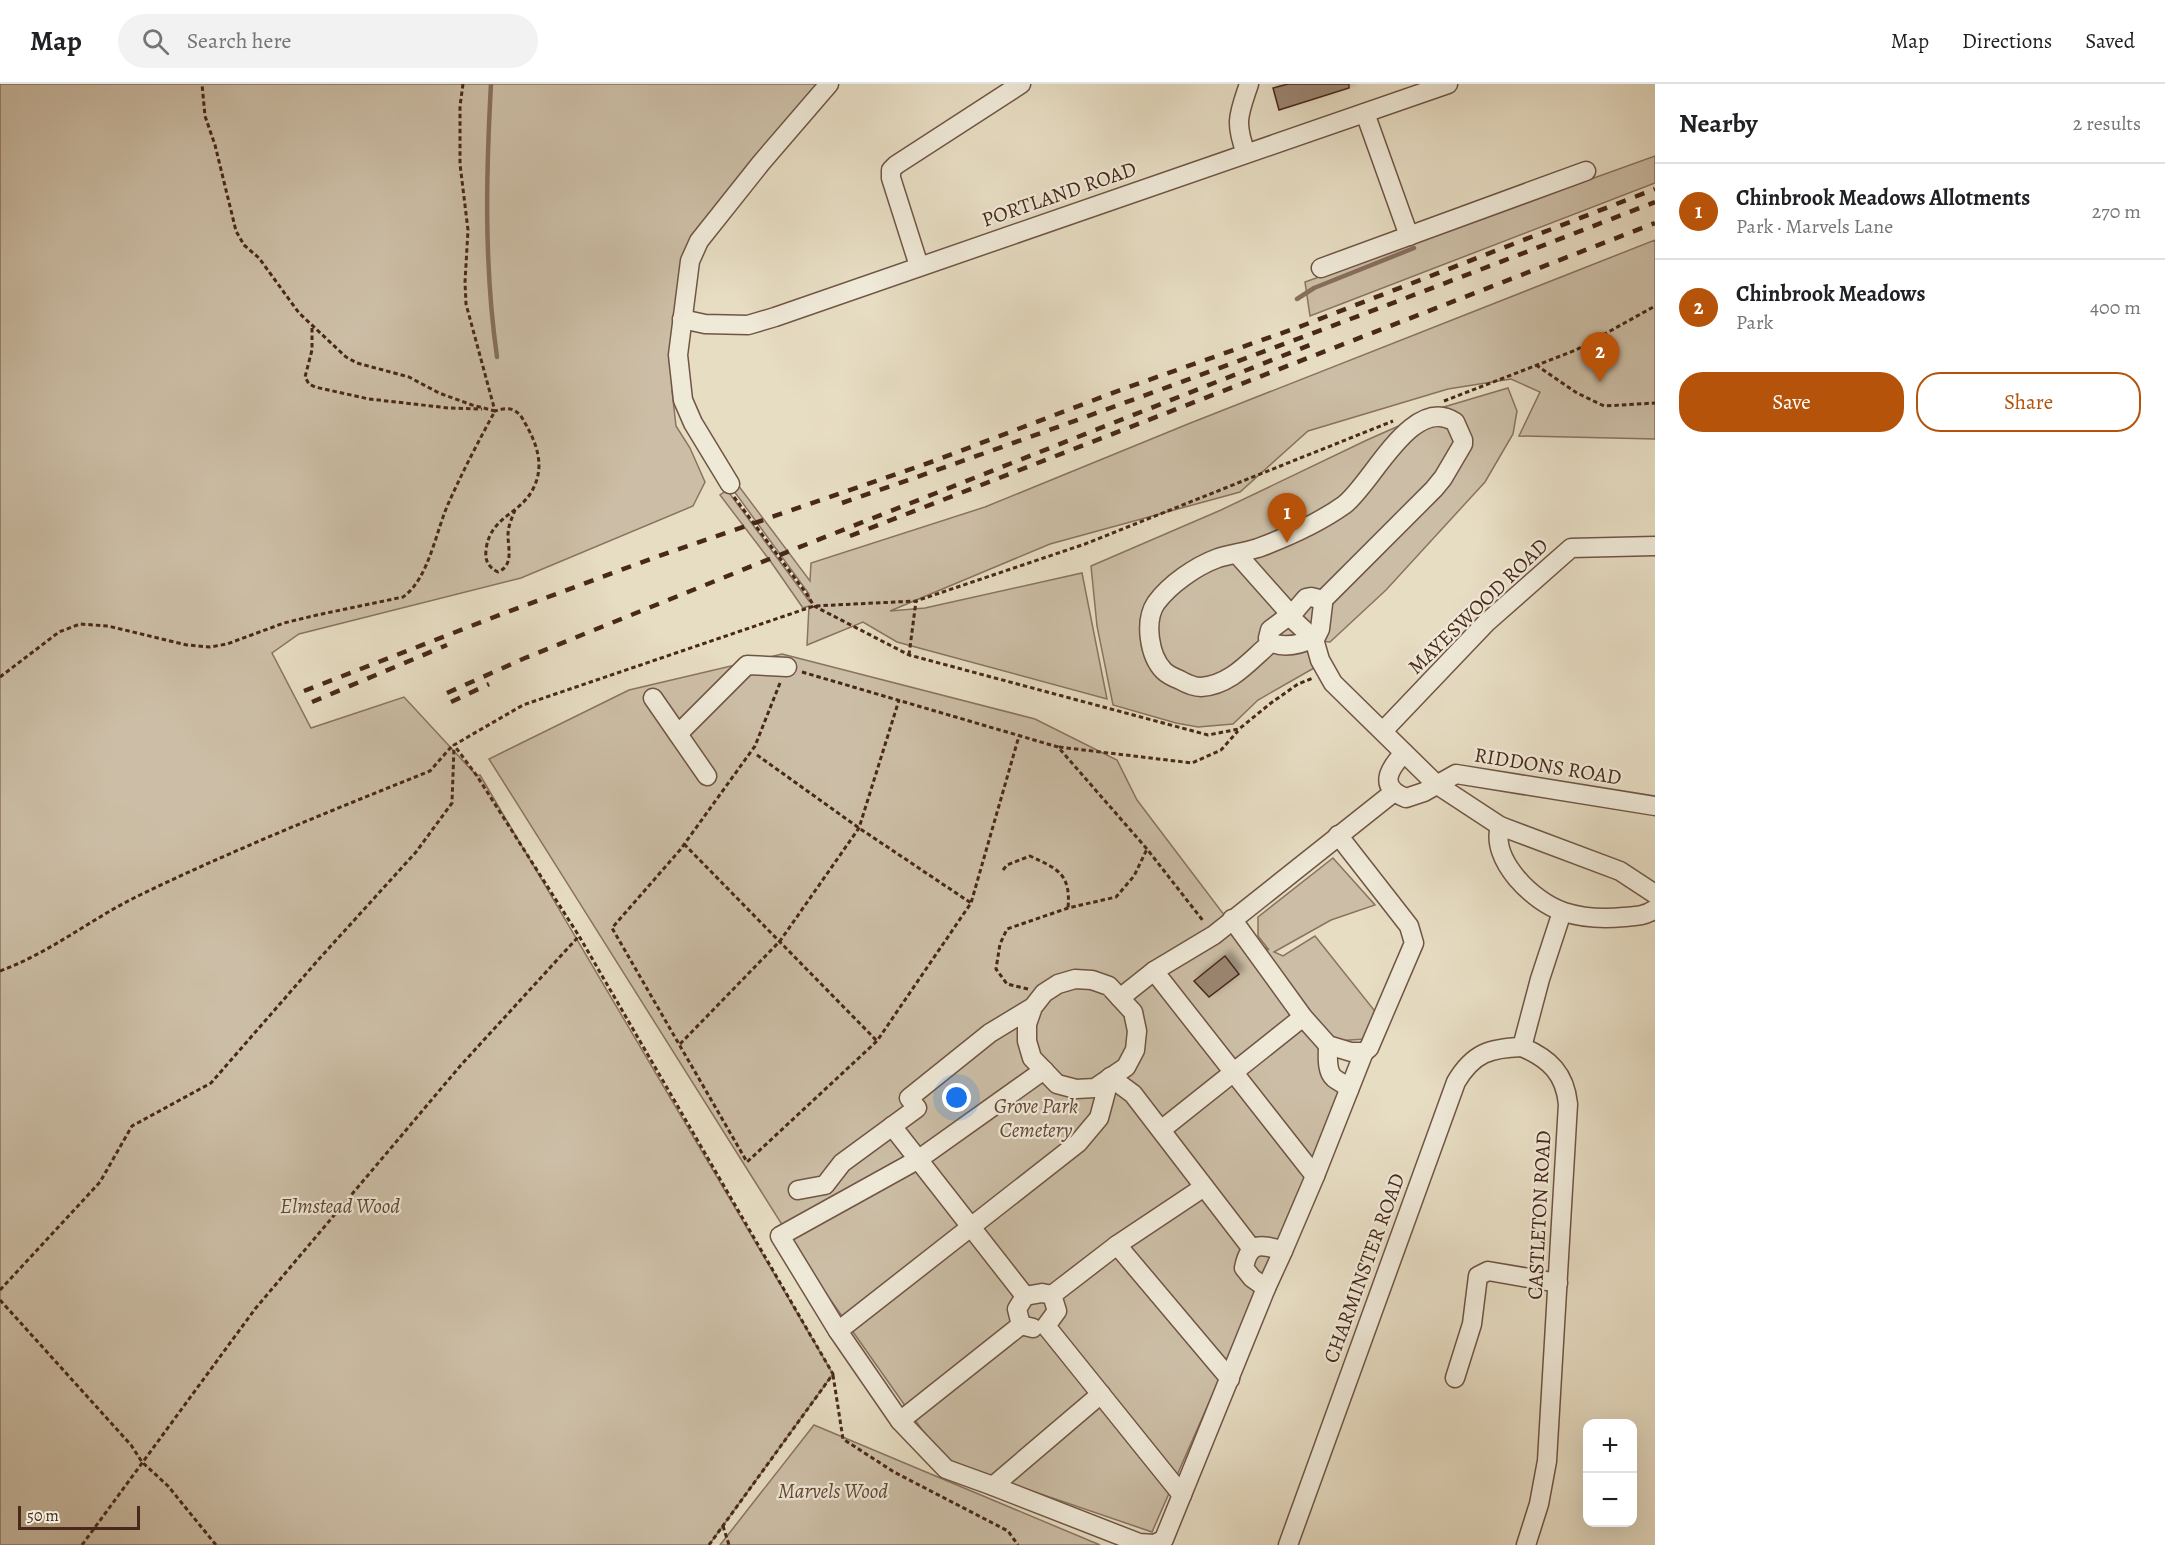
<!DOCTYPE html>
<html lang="en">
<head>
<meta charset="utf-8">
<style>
	:root { --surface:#fff; --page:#f2f2f2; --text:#202124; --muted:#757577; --line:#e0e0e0; --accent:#b45309 }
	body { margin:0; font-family:Alegreya,serif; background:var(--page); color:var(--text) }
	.controls { position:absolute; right:18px; bottom:18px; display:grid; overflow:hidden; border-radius:12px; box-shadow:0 6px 24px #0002 }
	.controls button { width:54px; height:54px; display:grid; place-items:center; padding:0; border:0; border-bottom:2px solid var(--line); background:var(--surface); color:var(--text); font:30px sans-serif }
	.scale { position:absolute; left:18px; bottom:15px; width:122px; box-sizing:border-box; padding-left:6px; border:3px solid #48281a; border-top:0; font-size:16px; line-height:21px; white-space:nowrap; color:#48281a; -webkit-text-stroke:4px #efe9d8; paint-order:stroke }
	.you { position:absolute; left:957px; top:1014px; width:21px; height:21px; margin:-15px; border:4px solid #fff; border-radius:50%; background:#1a73e8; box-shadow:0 0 0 9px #1a73e833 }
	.badge { display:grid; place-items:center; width:39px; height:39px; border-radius:50%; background:var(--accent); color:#fff; font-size:20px; font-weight:700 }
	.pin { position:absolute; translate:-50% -50px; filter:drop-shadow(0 2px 3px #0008) }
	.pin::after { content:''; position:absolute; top:32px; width:21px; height:18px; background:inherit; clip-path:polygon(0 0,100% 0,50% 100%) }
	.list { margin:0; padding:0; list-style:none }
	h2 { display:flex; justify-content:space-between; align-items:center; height:78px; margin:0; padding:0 24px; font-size:26px }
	h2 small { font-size:20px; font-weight:400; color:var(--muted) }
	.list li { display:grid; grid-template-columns:39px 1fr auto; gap:18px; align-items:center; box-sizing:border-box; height:96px; padding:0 24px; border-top:2px solid var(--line) }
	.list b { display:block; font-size:22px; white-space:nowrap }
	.list p { margin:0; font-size:20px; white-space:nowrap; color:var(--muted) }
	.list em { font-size:20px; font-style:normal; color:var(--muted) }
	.actions { display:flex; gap:12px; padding:18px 24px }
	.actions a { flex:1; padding:14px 0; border:2px solid var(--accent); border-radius:24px; text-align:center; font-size:21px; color:var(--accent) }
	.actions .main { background:var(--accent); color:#fff }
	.icon { flex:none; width:33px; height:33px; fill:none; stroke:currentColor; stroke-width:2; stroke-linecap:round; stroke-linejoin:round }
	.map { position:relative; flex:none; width:1655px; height:1461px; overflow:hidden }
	header { display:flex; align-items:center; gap:36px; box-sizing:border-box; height:84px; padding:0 30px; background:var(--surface); border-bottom:2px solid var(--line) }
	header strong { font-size:28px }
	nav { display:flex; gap:33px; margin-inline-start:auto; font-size:21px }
	.search { width:420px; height:54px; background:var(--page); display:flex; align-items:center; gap:15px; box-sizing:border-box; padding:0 21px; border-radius:33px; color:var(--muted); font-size:22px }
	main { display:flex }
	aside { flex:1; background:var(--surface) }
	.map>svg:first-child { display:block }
</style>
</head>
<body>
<header>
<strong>Map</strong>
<div class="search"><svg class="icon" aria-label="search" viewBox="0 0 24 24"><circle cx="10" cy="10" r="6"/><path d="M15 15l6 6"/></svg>Search here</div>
<nav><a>Map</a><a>Directions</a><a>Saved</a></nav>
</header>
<main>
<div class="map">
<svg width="1655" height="1461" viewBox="0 0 1655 1461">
	<defs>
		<filter id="shadow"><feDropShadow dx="5.5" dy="-5.5" stdDeviation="3" flood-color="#0004"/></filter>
	</defs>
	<rect width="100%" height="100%" fill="#e7ddc3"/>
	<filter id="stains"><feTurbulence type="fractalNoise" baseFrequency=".00333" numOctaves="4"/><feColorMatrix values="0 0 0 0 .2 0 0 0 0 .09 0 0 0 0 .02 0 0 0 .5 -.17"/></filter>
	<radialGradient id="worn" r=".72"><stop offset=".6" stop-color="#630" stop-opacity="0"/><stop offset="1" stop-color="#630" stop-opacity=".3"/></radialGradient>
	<!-- green -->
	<g fill="#ccbea6" stroke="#8a7360" stroke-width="1.5">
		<path d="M0,0H825L689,165L675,304L672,306L676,342L690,364L705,398L693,422L521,494L299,550L272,569L311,644L404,613L477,692L480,691L833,1290L709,1461H0Z"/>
		<path d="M1655,72V99L1310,232L1305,198Z"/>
		<path d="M1655,156V355L1519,352L1540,308L1511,295L1448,305L1308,347L1240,408L1050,460L890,527L925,524L1082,489L1107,615L897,558L863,538L807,561L809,522L803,524L771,478L720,411L727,406L809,517V510L731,403L738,401L810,497L811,479L985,423L1188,340Z"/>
		<path d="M1508,304L1517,327L1513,350L1485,398L1386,506L1330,558L1319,557L1310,562L1314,584L1258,616L1233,640L1198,643L1176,639L1113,621L1097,542L1091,482L1221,426L1367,356L1437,325Z"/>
		<path d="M782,570L1035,635L1117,676L1137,716L1240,852L1269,866L1258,852V833L1333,774L1375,821L1331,836L1274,868L1283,872L1315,852L1378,931L1366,955L1319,958L1343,1014L1152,1448L944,1377L820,1201L489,675L629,606Z"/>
		<path d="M814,1341L1100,1461H720Z"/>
	</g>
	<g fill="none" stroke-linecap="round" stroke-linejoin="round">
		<!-- stream -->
		<g stroke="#876f5d" stroke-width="4.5">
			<path d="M491,0C486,91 484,182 497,273"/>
			<path d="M1297,215L1314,204L1414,164"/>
		</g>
	</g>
	<!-- building -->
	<g fill="#9b8672" stroke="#48281a" stroke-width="1.5" filter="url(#shadow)">
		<path d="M1288,0H1349V4L1279,26L1273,4Z"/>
		<path d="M1225,872L1239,890L1209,913L1194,897Z"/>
	</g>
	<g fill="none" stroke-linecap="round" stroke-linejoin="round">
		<!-- minor casing -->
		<g stroke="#705544" stroke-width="21">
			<g id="minor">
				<path d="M1365,29L1409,152"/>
				<path d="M1246,69C1234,38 1239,30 1249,0"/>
				<path d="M919,182L891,94V86L896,81L1021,0"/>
				<path d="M1321,184L1586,87"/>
				<path d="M682,235L705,240L748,241L775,233L1448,0"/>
				<path d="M730,400L693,339L683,316L678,271L690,177L699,157L761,79L829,0"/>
				<path d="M1237,470L1284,523L1289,532L1314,555L1320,576L1333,599L1436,700L1500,742L1620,787L1655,810"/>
				<path d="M1311,513L1319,515L1323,520L1320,545L1316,553C1302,560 1285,565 1270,558L1268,554L1270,546L1294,528L1306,514Z"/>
				<path d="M1270,558L1266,563C1247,580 1229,601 1201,603C1193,603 1187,600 1180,596C1175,594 1168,591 1164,587C1149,572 1144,537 1156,519C1170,500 1196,482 1218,474C1231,470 1245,468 1258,464C1285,454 1320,438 1344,421C1372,400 1412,310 1455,338L1463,356V360L1443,394L1434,405L1322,517"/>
				<path d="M653,614L707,692"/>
				<path d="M1383,647L1486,539L1571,464L1655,462"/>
				<path d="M678,650L747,581L787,583"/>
				<path d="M1404,669C1388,686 1378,703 1406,714L1424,708L1456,690L1655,722"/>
				<path d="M1500,742C1490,776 1533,818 1564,828C1583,834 1605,835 1624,833C1636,832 1645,832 1655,825"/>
				<path d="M1338,751L1409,842L1414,859L1369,964L1364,968"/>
				<path d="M1232,835L1303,933L1328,961L1351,968H1364L1315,1092"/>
				<path d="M1120,914L1154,887L1214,851L1394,708"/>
				<path d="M1328,961C1328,971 1326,987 1334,994C1340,999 1345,999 1349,1006"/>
				<path d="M892,1042L1025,1212L1042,1209L1052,1211L1057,1227L1046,1242L1182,1411"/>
				<path d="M1161,1046L1303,933"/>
				<path d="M798,1106L825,1101L842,1079L917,1024L909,1014L990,949L1033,923L1044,909L1058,900L1075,895L1092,896L1109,902L1133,928L1137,947L1135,966L1126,983L1095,1004L1076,1005L1057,1000L1032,974L1027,957V940L1033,923"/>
				<path d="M1117,1161L1230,1295"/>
				<path d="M1266,1204L1283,1167"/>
				<path d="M1052,1211L1117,1161L1204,1103"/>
				<path d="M1025,1212L1017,1225L1021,1241L1033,1244"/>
				<path d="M1021,1241L900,1337L838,1247L1078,1059L1099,1034L1110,993L1133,1010L1252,1165"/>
				<path d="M838,1247L780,1152L919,1075L1044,986"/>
				<path d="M1455,1294L1472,1240L1478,1192L1488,1187L1558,1199"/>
				<path d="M900,1337L946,1385L993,1402L1101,1310"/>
				<path d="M993,1402L1139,1459L1155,1460L1164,1455L1266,1204L1252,1194L1244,1184C1249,1157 1261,1160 1283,1167L1315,1092L1154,887"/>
				<path d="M1288,1461L1456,998C1473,969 1490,964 1522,963"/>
				<path d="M1526,1461L1539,1420L1547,1377L1568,1020C1565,990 1550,975 1522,963L1540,895L1562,828"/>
			</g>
		</g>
		<!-- path -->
		<g stroke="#48281a" stroke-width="3" stroke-dasharray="4.5 3" stroke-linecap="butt">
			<path d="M463,0L460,22V80L468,146L465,198L466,220L495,327C510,322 518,325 525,339C537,360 545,382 533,405C520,431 490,432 486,466C485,477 488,483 498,488C514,481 508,465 508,451C508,442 512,434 515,426"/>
			<path d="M312,244V266L305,293L309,300L315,303L369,315L449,324L482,325"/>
			<path d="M1536,281L1577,309L1604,322L1655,319"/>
			<path d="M1444,317L1576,266L1655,222"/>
			<path d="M806,509L814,522L909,571L1208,651L1239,645L1271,619L1298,600L1313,594"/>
			<path d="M909,571L916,517"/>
			<path d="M802,588L1058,663L1147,765L1204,838"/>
			<path d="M0,593L59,548L80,540L108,542L187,561L210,563L227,560L284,539L317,531L403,513C429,495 436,446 449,418C463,387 479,356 495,327L472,321L439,309L409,293L357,279L346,273L299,229L259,174L244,161L236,147L215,61L205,32L202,0"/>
			<path d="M780,599L755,662L680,766L612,844L747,1078L877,957L971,819L1019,652"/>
			<path d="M1059,663L1192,679L1221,666L1238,647"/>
			<path d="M757,671L859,744L971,819"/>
			<path d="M684,760L877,957"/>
			<path d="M1003,786L1007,781L1030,772C1058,785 1071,790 1068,824"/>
			<path d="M0,887C50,869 92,834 140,811C235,765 333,726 430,687L452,662"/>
			<path d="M1028,905L1007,900L996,885L1000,860L1007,845L1068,824L1116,813L1134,792L1147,765"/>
			<path d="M680,960L780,857L859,744L899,616"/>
			<path d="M0,1206L100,1098L132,1042L211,999L319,875L416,768L452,719L454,663"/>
			<path d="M0,1216L131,1361L142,1378L168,1402L216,1461"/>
			<path d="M833,1291L843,1355L894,1388L1008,1447L1018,1461"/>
			<path d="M723,1442L729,1461"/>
			<path d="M82,1461L255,1225L461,981L579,852"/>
			<path d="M709,1461L833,1290L579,852L477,692L454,661L523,621L814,522L916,517L1085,460L1393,337"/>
		</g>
		<!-- minor -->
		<use href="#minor" stroke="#efe9d8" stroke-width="18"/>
		<!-- rail -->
		<g stroke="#48281a" stroke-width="4.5" stroke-dasharray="10 10" stroke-linecap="butt">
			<path d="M842,419C1115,325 1386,223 1655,118"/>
			<path d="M850,452L1655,139"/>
			<path d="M304,607L502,530L656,473L934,377L1123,305L1299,243L1655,105"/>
			<path d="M447,609L525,574L762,478L1315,259"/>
			<path d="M312,618L447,561"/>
			<path d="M451,618L489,600"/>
		</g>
		<!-- path-bridge -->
		<path stroke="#48281a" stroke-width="3" stroke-dasharray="4.5 3" stroke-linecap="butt" d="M734,413L806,509"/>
	</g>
	<g text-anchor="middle" stroke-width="4.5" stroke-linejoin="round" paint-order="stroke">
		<!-- street labels -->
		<g font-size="21" fill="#48281a" stroke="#efe9d8">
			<text transform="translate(1059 110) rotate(-19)" y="7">PORTLAND ROAD</text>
			<text transform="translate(1478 522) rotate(-44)" y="7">MAYESWOOD ROAD</text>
			<text transform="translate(1548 682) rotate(9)" y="7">RIDDONS ROAD</text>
			<text transform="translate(1539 1131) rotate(-87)" y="7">CASTLETON ROAD</text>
			<text transform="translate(1364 1184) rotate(-70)" y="7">CHARMINSTER ROAD</text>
		</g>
		<!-- park labels -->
		<g font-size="21" font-style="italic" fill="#624636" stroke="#efe9d8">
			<text x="1036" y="1029">Grove Park<tspan x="1036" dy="24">Cemetery</tspan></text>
			<text x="340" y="1129">Elmstead Wood</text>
			<text x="833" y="1414">Marvels Wood</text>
		</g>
	</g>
	<rect width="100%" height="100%" filter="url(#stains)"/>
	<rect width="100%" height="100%" fill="url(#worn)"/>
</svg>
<div class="controls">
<button>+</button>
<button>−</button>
</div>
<div class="scale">50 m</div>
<div class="you"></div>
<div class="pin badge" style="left:1287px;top:459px">1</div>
<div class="pin badge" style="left:1600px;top:298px">2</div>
</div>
<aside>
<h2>Nearby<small>2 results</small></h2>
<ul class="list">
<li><span class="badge">1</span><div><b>Chinbrook Meadows Allotments</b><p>Park · Marvels Lane</p></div><em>270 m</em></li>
<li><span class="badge">2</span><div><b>Chinbrook Meadows</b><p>Park</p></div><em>400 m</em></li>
</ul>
<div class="actions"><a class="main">Save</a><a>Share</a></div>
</aside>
</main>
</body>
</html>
